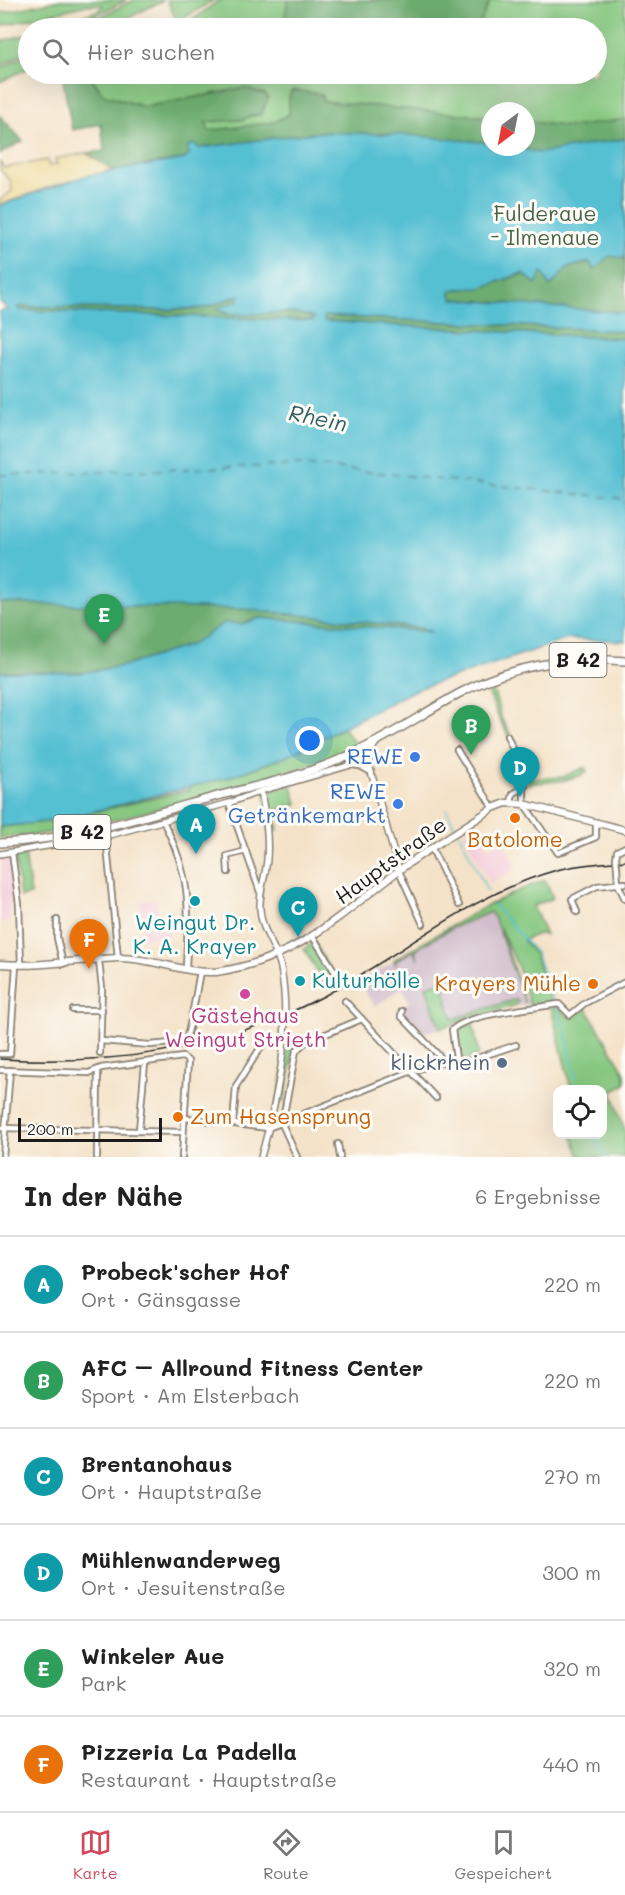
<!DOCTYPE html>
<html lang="de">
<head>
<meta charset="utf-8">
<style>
	:root { --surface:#fff; --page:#f6f6f6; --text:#222; --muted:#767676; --line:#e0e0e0; --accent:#d1495b }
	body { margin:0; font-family:Mali,sans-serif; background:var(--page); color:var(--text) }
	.controls { position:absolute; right:18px; bottom:18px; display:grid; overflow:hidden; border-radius:12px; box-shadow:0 6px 24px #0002 }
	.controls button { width:54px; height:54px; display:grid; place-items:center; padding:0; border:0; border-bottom:2px solid var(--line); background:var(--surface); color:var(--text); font:30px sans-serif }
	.compass { position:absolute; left:481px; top:102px; width:54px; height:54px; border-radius:50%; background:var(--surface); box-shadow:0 6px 24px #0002; rotate:212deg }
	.scale { position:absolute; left:18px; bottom:15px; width:144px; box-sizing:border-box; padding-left:6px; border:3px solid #1c1c1c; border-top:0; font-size:16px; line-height:21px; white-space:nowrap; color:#1c1c1c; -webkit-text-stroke:4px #fdfcf7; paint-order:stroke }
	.you { position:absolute; left:310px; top:741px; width:21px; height:21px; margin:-15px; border:4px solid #fff; border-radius:50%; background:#1a73e8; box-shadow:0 0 0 9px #1a73e833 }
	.badge { display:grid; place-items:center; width:39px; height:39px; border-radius:50%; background:var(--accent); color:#fff; font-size:20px; font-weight:700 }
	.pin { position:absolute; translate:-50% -50px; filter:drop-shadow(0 2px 3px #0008) }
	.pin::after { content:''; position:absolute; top:32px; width:21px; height:18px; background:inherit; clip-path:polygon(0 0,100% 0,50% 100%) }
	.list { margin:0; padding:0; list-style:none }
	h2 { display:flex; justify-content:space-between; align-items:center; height:78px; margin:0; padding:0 24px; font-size:26px }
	h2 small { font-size:20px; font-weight:400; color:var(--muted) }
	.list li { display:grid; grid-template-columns:39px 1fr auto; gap:18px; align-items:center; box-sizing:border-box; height:96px; padding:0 24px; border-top:2px solid var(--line) }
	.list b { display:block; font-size:22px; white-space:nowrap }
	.list p { margin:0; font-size:20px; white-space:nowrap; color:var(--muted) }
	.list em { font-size:20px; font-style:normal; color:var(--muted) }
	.icon { flex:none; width:33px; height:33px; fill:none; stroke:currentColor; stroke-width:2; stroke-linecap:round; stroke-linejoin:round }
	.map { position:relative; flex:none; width:625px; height:1157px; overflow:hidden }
	.search { position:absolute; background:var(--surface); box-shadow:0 6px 24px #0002; left:18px; right:18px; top:18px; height:66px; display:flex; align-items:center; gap:15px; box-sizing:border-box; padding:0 21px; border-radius:33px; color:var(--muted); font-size:22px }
	.sheet { height:654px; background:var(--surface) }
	nav { display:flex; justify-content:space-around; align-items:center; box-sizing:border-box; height:84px; border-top:2px solid var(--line); background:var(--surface); font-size:16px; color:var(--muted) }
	nav a { display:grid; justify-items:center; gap:3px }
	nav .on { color:var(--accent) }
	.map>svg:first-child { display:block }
</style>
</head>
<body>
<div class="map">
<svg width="625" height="1157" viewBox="0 0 625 1157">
	<rect width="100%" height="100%" fill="#fdfcf7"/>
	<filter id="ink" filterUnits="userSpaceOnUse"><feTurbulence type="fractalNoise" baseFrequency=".0167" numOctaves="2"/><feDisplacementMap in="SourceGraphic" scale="12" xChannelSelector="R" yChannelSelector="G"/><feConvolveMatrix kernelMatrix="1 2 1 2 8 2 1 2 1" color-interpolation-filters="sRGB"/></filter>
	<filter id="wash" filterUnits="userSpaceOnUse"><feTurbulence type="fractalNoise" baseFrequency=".008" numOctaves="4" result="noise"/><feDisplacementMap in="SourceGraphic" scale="24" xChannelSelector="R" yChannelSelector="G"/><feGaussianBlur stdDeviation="1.35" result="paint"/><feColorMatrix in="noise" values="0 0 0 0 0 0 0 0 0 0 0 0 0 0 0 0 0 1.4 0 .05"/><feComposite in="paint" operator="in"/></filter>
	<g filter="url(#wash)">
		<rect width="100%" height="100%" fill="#f4e2c8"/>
		<!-- built -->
		<g fill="#f5cfda">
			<path d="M475,825L488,849L502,841L517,868L490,883L462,833Z"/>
			<path d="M2,859H10L16,898L9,906L10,921L0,922Z"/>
			<path d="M157,899L158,912H171L168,936L143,938L140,901Z"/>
		</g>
		<!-- industrial -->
		<path fill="#d1bdcb" d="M486,906L496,919L528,1005L515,1006L420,1034L398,1009L410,1002L402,988L375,1006L358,983Z"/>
		<!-- green -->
		<g fill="#87c881" stroke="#52724e" stroke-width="1.5" fill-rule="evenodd">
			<path d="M60,0H127L69,28H50L99,10L103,5H87L0,26V13Z"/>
			<path d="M134,0H164L108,28H77Z"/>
			<path d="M167,0H214L177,22Z"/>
			<path d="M219,0H288L283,28H173L197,17Z"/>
			<path d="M331,0H625V313L375,107L290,101L289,114L275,122L209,131L205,122L261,115L268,98L244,88L144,107L103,94L89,74H596V28H353ZM490,111H526V147H490Z"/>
			<path d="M28,34V51L0,66V35L1,41Z"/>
			<path d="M28,54V68L0,82V69Z"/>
			<path d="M489,688H493L502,720L520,750H523L531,779L562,777L586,767L587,773L584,771L582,775L561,781L528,784L524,764L499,719L488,691Z"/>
			<path d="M343,728L358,746C312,767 263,779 214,793C144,813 73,834 0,838V827L55,821L189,790L191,786L226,778L269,763Z"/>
			<path d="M292,785L297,804L275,810L278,830H270L265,791Z"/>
			<path d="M25,854L31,895L20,897L15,856Z"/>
			<path d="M545,880L553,898L533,906L546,935L538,934L523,940L535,954L551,1003L530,1006L518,967L500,928L525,1003L494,917L490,912L452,928L415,950L418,959L413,951L396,960V965L394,960C444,930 491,900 545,880Z"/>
			<path d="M315,942L337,983L327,988L304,949Z"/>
			<path d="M442,981L448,1001L445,1003L448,1004L453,1019L517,999L518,1002L516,1005L440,1028L426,986Z"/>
			<path d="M585,1006L625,1073V1084L612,1092L625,1131V1157H580L572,1135L602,1134V1090L571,1089L551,1008L558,1007L569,1017Z"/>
			<path d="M473,1023L479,1055L463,1060L460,1058C460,1037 443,1033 473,1023Z"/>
			<path d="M288,1045L295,1047L284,1102L278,1101Z"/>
		</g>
		<!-- forest -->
		<g fill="#6dac6f" stroke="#446446" stroke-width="1.5">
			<path d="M288,0H490V1L478,28H283Z"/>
			<path d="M65,74H88L103,94L144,107L244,88L265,94L268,98L261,115H252L243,120L206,122L209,131L275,122L289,114V97L292,90L321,94L323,101L490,117V143L408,135L321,132L199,148L193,144L191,154L184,159L112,170L86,153L104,151L101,124L72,130L62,75Z"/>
			<path d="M0,116L23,141L0,154Z"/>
			<path d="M625,119V139L539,153L516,147H526V121L572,127Z"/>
			<path d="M609,256L625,258V313L452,299L450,292C460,286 472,290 482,287C503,281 520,273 542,271L550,287L567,268L590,262L593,269Z"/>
			<path d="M240,295L238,301L217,309L226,314L296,313L314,318L313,321L21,310L17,308L21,306L158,310L205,308Z"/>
			<path d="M324,316L625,331V339L324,321Z"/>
			<path d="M0,603L244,609L421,628L432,632L260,618L242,624L224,623L193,644L128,665L81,673L0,672Z"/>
		</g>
		<!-- sand -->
		<path fill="#eeda9e" stroke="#857b5d" stroke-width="1.5" d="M86,153L112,170L52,186L0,205V200L12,191L11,181L0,170V162L4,168L47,160L49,166L57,164L55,159Z"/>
		<!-- water -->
		<path fill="#56c0d3" stroke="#396e78" stroke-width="1.5" fill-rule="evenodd" d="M321,132L408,135L490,143V147H516L539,153L625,139V258L609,256L594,270L590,262L567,268L550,287L542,272L536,284L523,273L480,288L456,289L450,292L453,299L625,313V331L324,316V321L625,339V641L568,639L415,690L287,756L226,778L55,821L0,827V672L81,673L128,665L193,644L224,623L242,624L260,618L432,632L421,628L244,609L0,603V311L8,309L0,302V205L85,176L184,159L190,154L187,148L193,144L199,148ZM239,295L238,301L216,309C246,323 284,304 314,318L313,321L21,310L17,308L21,306L158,310L205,308Z"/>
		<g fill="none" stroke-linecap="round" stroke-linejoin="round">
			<!-- stream -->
			<g stroke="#56c0d3" stroke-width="1.5">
				<path d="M446,809L456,829"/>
				<path d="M459,833L488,892"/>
				<path d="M493,904L536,953L554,1002"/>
				<path d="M556,1006L567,1038L578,1090"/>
				<path d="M592,1134L606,1157"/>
			</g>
			<!-- ferry -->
			<path stroke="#335e65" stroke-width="1.5" stroke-dasharray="8 6" stroke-linecap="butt" d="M0,475L304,465L625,499"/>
		</g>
	</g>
	<g filter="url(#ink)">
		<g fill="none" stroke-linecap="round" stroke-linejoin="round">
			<!-- minor casing -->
			<g stroke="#887f72" stroke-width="8">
				<g id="minor">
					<path d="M507,736L524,774V804L558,853L596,837V822"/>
					<path d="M457,750L493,808"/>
					<path d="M261,791L351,765L360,766L371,772"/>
					<path d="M511,802L513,794L525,786"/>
					<path d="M229,803L260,892"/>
					<path d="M163,821C192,878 189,906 186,967"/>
					<path d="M106,836L118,958"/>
					<path d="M432,849L459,905"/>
					<path d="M12,853L19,904L21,965"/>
					<path d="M616,858L617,851L625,847"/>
					<path d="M617,868L618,884L625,899"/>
					<path d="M399,871L423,924"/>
					<path d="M228,872L227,856L246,851"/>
					<path d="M577,912L572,899L597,886L625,883"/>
					<path d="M57,920V938L63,964"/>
					<path d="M313,937L335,972"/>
					<path d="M99,961L102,988L100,1053"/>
					<path d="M345,1001L436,1098"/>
					<path d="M73,1010H102"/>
					<path d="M402,1011L401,1016L444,1061"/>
					<path d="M101,1041L150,1045L184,1042C190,1036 197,985 200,972"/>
					<path d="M516,1045L462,1063L456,1058L452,1030C467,1014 529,1009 552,1005L559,1004L570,1015L585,1003L625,982"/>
					<path d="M0,1054H10L16,965"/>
					<path d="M0,1070L89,1073L101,1068L183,1057L188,1061L182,1157"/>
					<path d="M185,1118L268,1128L412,1071L456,1058"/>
					<path d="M233,1124L236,1086L261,1047"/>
					<path d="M0,1128L183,1132"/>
					<path d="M139,1130L145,1063"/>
					<path d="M338,1144L340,1157"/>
					<path d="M3,1157L10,1070"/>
					<path d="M97,1157L98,1070"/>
					<path d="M297,1157L282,1124L296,1051L304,1043L362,1019"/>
				</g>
			</g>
			<!-- tertiary casing -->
			<g stroke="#887f72" stroke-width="8">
				<g id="tertiary">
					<path d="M376,743L370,752V768L399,871"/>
					<path d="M345,758L367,762"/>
					<path d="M0,854L106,836L229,803L261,791C265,814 269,836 267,859C266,876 259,891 260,909C261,932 277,947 281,968C292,1031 278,1096 261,1157"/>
				</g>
			</g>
			<!-- secondary casing -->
			<g stroke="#887f72" stroke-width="9">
				<path id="secondary" d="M0,964C40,967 79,960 118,958C152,957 193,977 222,971C298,958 339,916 398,871C428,849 462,829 493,808L506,803L524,804L625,830"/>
			</g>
			<!-- primary casing -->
			<g stroke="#887f72" stroke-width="10">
				<path id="primary" d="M0,843C74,840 146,816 217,796C259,785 303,776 343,758C383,741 420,715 458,694C508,667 568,655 625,661"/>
			</g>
			<!-- minor -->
			<use href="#minor" stroke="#fff" stroke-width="4.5"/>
			<!-- tertiary -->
			<use href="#tertiary" stroke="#fff" stroke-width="5"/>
			<!-- secondary -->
			<use href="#secondary" stroke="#fff" stroke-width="6"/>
			<!-- primary -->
			<use href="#primary" stroke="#fff" stroke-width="7"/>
			<!-- rail -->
			<path stroke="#1c1c1c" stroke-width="1.5" d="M0,1059C114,1065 214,1052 318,999C398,958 469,894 557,870C579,864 602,863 625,861"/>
			<!-- minor-bridge casing -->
			<g stroke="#887f72" stroke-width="8" stroke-linecap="butt">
				<path id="minor-bridge" d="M616,858L617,868"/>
			</g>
			<!-- minor-bridge -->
			<use href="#minor-bridge" stroke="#fff" stroke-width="4.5"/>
		</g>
	</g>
	<!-- markers -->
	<g fill="#3f7fe0" stroke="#fdfcf7" stroke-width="2">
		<circle cx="415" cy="757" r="6"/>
		<circle cx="398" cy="804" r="6"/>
	</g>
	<g fill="#e8710a" stroke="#fdfcf7" stroke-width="2">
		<circle cx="515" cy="818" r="6"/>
		<circle cx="593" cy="984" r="6"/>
		<circle cx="178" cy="1117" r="6"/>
	</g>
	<g fill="#0f9aa8" stroke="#fdfcf7" stroke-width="2">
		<circle cx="195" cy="901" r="6"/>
		<circle cx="300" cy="981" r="6"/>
	</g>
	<circle fill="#d1479c" stroke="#fdfcf7" stroke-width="2" cx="245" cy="994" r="6"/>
	<circle fill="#5c6f8a" stroke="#fdfcf7" stroke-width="2" cx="502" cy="1063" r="6"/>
	<g text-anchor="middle" stroke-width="6" stroke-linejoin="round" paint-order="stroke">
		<!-- shield labels -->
		<g fill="#fdfcf7" stroke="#605f5e" stroke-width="1.5">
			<rect x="549.5" y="643" width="57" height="34" rx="4.5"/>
			<rect x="53.5" y="815" width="57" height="34" rx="4.5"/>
		</g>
		<g font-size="20" font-weight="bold" fill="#1c1c1c">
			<text x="578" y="667">B 42</text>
			<text x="82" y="839">B 42</text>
		</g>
		<!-- park labels -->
		<g font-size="21" fill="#476144" stroke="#fdfcf7">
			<text x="545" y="221">Fulderaue<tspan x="545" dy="24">- Ilmenaue</tspan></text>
		</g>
		<!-- shop labels -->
		<g font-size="21" fill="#366cbe" stroke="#fdfcf7" text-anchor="end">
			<text x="403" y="764">REWE</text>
			<text x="386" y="799">REWE<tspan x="386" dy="24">Getränkemarkt</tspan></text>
		</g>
		<!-- food labels -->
		<g font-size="21" fill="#c56008" stroke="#fdfcf7">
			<text x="515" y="847">Batolome</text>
			<text x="581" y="991" text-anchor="end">Krayers Mühle</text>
			<text x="190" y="1124" text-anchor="start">Zum Hasensprung</text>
		</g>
		<!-- street labels -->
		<g font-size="21" fill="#1c1c1c" stroke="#fdfcf7">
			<text transform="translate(391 861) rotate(-36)" y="7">Hauptstraße</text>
		</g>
		<!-- culture labels -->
		<g font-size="21" fill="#0d838f" stroke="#fdfcf7">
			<text x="195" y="930">Weingut Dr.<tspan x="195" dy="24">K. A. Krayer</tspan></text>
			<text x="312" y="988" text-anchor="start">Kulturhölle</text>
		</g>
		<!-- hotel labels -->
		<g font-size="21" fill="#b23c85" stroke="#fdfcf7">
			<text x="245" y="1023">Gästehaus<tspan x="245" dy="24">Weingut Strieth</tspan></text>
		</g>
		<!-- service labels -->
		<g font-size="21" fill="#4e5e75" stroke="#fdfcf7" text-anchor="end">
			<text x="490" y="1070">klickrhein</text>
		</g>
		<!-- water labels -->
		<g font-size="22" font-style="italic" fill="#335e65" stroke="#fdfcf7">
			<text transform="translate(318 418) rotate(12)" y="8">Rhein</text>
		</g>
	</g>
</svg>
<div class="controls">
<button><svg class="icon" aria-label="locate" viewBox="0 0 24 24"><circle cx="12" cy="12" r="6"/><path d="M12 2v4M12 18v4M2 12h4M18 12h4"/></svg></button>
</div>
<svg class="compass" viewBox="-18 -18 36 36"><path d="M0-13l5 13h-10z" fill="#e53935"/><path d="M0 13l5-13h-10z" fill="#767676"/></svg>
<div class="scale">200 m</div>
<div class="you"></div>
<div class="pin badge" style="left:196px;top:854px;background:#0f9aa8">A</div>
<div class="pin badge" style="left:471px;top:755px;background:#2e9e5b">B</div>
<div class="pin badge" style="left:298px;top:937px;background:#0f9aa8">C</div>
<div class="pin badge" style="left:520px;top:797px;background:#0f9aa8">D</div>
<div class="pin badge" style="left:104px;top:644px;background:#2e9e5b">E</div>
<div class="pin badge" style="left:89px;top:969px;background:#e8710a">F</div>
<div class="search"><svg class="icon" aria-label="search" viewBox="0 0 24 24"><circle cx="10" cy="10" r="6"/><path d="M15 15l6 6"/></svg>Hier suchen</div>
</div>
<section class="sheet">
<h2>In der Nähe<small>6 Ergebnisse</small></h2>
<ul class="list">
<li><span class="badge" style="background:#0f9aa8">A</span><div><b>Probeck'scher Hof</b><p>Ort · Gänsgasse</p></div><em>220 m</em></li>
<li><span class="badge" style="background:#2e9e5b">B</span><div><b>AFC – Allround Fitness Center</b><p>Sport · Am Elsterbach</p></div><em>220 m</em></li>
<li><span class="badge" style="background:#0f9aa8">C</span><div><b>Brentanohaus</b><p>Ort · Hauptstraße</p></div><em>270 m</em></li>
<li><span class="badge" style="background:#0f9aa8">D</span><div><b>Mühlenwanderweg</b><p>Ort · Jesuitenstraße</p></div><em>300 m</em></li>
<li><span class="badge" style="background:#2e9e5b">E</span><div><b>Winkeler Aue</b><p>Park</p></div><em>320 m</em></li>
<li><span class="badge" style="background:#e8710a">F</span><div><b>Pizzeria La Padella</b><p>Restaurant · Hauptstraße</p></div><em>440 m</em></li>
</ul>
</section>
<nav>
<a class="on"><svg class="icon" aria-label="map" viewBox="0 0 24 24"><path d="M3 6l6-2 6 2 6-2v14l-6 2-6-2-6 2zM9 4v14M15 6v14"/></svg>Karte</a>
<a><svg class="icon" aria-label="directions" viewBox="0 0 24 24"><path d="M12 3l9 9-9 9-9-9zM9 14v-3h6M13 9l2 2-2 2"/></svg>Route</a>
<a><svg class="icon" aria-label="saved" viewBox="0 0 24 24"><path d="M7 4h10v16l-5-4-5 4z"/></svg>Gespeichert</a>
</nav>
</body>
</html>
